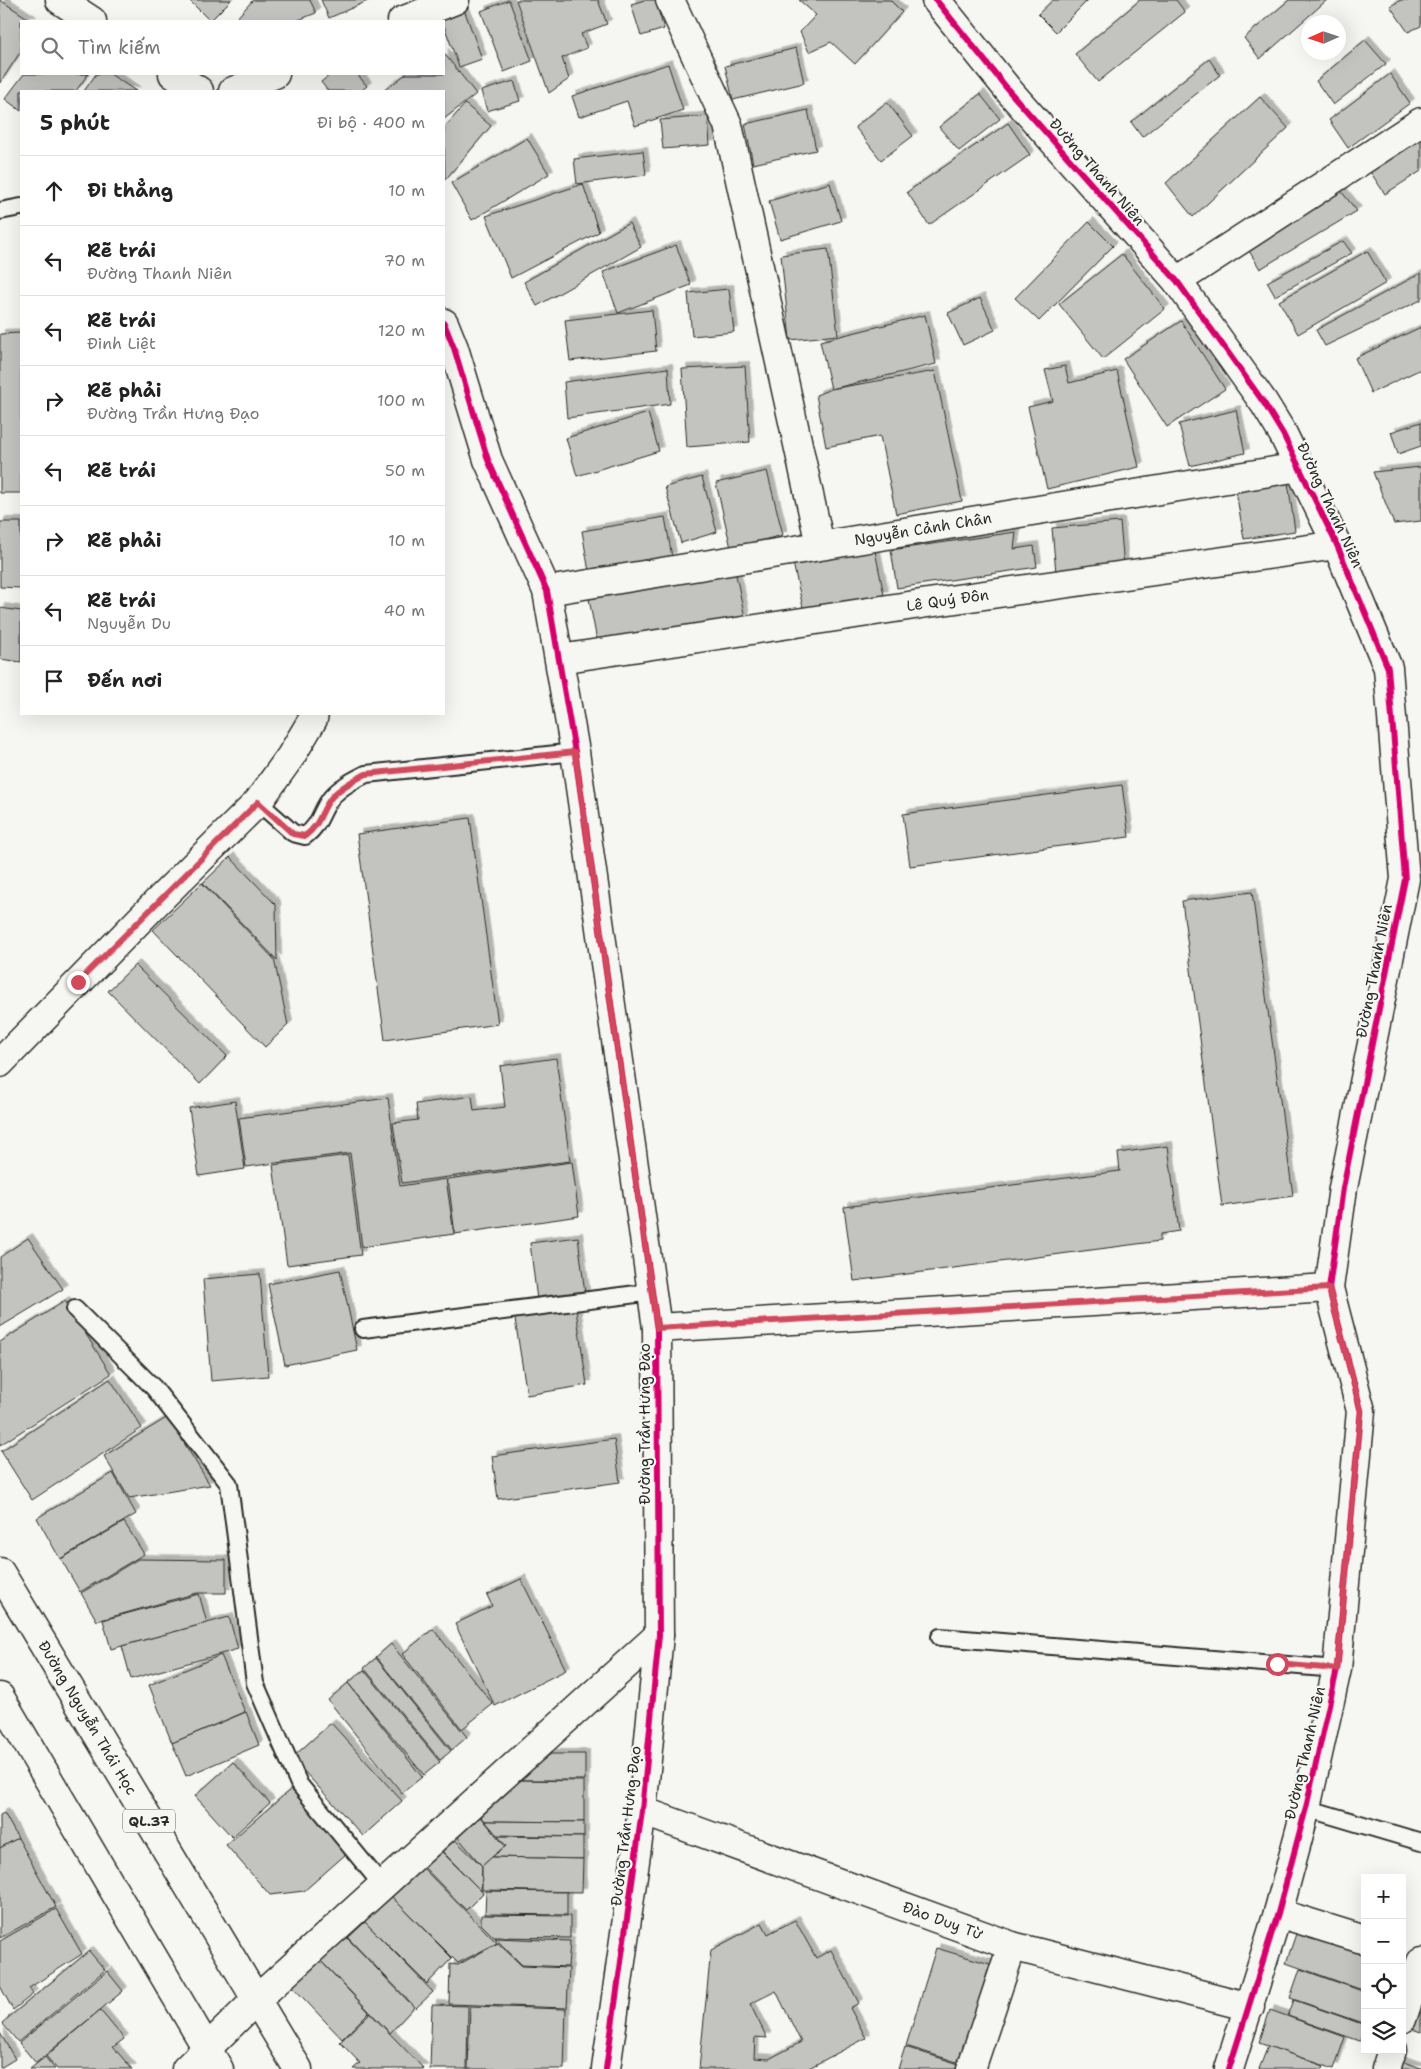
<!DOCTYPE html>
<html lang="vi">
<head>
<meta charset="utf-8">
<style>
	:root { --surface:#fff; --page:#f2f2f2; --text:#222; --muted:#767676; --line:#e0e0e0 }
	body { margin:0; font-family:"Shantell Sans",sans-serif; background:var(--page); color:var(--text) }
	.controls { position:absolute; right:15px; bottom:15px; display:grid; overflow:hidden; border-radius:0px; box-shadow:0 5px 20px #0002 }
	.controls button { width:45px; height:45px; display:grid; place-items:center; padding:0; border:0; border-bottom:1px solid var(--line); background:var(--surface); color:var(--text); font:25px sans-serif }
	.compass { position:absolute; left:1301px; top:15px; width:45px; height:45px; border-radius:50%; background:var(--surface); box-shadow:0 5px 20px #0002; rotate:267deg }
	.stop { position:absolute; width:15px; height:15px; margin:-11px; border:4px solid #d1495b; border-radius:50%; background:#fff }
	.stop.end { background:#d1495b; border-color:#fff; box-shadow:0 1px 5px #0008 }
	.list { margin:0; padding:0; list-style:none }
	h2 { display:flex; justify-content:space-between; align-items:center; height:65px; margin:0; padding:0 20px; font-size:21px }
	h2 small { font-size:16px; font-weight:400; color:var(--muted) }
	.list li { display:grid; grid-template-columns:32px 1fr auto; gap:15px; align-items:center; box-sizing:border-box; height:70px; padding:0 20px; border-top:1px solid var(--line) }
	.list b { display:block; font-size:19px; white-space:nowrap }
	.list p { margin:0; font-size:16px; white-space:nowrap; color:var(--muted) }
	.list em { font-size:16px; font-style:normal; color:var(--muted) }
	.icon { flex:none; width:28px; height:28px; fill:none; stroke:currentColor; stroke-width:2; stroke-linecap:round; stroke-linejoin:round }
	.map { position:relative; flex:none; width:1421px; height:2069px; overflow:hidden }
	.search { position:absolute; background:var(--surface); box-shadow:0 5px 20px #0002; left:20px; top:20px; width:425px; height:55px; display:flex; align-items:center; gap:12px; box-sizing:border-box; padding:0 18px; border-radius:0px; color:var(--muted); font-size:19px }
	.panel { position:absolute; background:var(--surface); box-shadow:0 5px 20px #0002; left:20px; top:90px; width:425px; height:625px; border-radius:0px }
	.map>svg:first-child { display:block }
</style>
</head>
<body>
<div class="map">
<svg width="1421" height="2069" viewBox="0 0 1421 2069">
	<defs>
		<filter id="shadow"><feDropShadow dx="4.5" dy="-4.5" stdDeviation="0" flood-color="#0004"/></filter>
	</defs>
	<rect width="100%" height="100%" fill="#f6f6f2"/>
	<filter id="ink" filterUnits="userSpaceOnUse"><feTurbulence type="fractalNoise" baseFrequency=".02" numOctaves="2"/><feDisplacementMap in="SourceGraphic" scale="10" xChannelSelector="R" yChannelSelector="G"/><feConvolveMatrix kernelMatrix="1 2 1 2 8 2 1 2 1" color-interpolation-filters="sRGB"/></filter>
	<g filter="url(#ink)">
		<!-- building -->
		<g fill="#c3c3c0" stroke="#2b2b2b" fill-rule="evenodd" filter="url(#shadow)">
			<path d="M0,0L32,21H21V51L0,83Z"/>
			<path d="M189,0H231L210,21Z"/>
			<path d="M253,0H310L316,13L296,21H234Z"/>
			<path d="M321,0H370L329,18Z"/>
			<path d="M509,0L532,61L504,72L481,11Z"/>
			<path d="M516,0H598L607,24L581,34L587,48L562,58L569,79L549,93Z"/>
			<path d="M645,0H655L664,29L641,36L631,4Z"/>
			<path d="M799,0H890L902,12L855,64L831,42L809,52L800,32L816,15Z"/>
			<path d="M1053,0H1088L1056,32L1038,14Z"/>
			<path d="M1140,0H1176L1185,12L1098,82L1075,54Z"/>
			<path d="M1289,0H1327L1260,59L1244,38Z"/>
			<path d="M1401,0H1421V26L1408,32L1390,6Z"/>
			<path d="M465,12L482,59L459,67L442,20Z"/>
			<path d="M1365,40L1386,64L1333,105L1316,81Z"/>
			<path d="M796,48L804,83L733,100L725,66Z"/>
			<path d="M444,53L476,94L444,119V91H383L406,74H444Z"/>
			<path d="M1209,59L1220,75L1142,137L1131,122Z"/>
			<path d="M668,64L683,110L635,126L627,101L579,117L572,96Z"/>
			<path d="M24,74H88L76,91H21V111L5,99Z"/>
			<path d="M96,74H110L136,91H84Z"/>
			<path d="M331,74H357L367,86L361,91H328L321,82Z"/>
			<path d="M1390,74L1410,103L1348,148L1329,120Z"/>
			<path d="M514,81L520,101L487,111L481,91Z"/>
			<path d="M980,94L1000,119L959,151L939,127Z"/>
			<path d="M1260,97L1288,128L1193,217L1166,183Z"/>
			<path d="M887,102L913,136L881,160L855,127Z"/>
			<path d="M465,104L491,126L445,180L444,128Z"/>
			<path d="M808,110L816,150L753,164L745,124Z"/>
			<path d="M708,116L710,145L663,149L660,120Z"/>
			<path d="M1008,123L1030,155L929,225L907,192Z"/>
			<path d="M1421,134V171L1385,194L1369,170Z"/>
			<path d="M527,138L549,174L472,220L451,183Z"/>
			<path d="M643,151L646,175L577,184L574,159Z"/>
			<path d="M830,183L841,221L780,239L769,201Z"/>
			<path d="M583,184L599,232L511,278L486,216Z"/>
			<path d="M1341,191L1357,211L1260,269L1248,249Z"/>
			<path d="M1089,222L1113,246L1039,321L1015,298Z"/>
			<path d="M629,223L641,247L537,306L524,282Z"/>
			<path d="M1343,241L1352,253L1275,296L1267,282Z"/>
			<path d="M676,245L691,285L618,313L603,272Z"/>
			<path d="M828,249L838,335L790,340L781,255Z"/>
			<path d="M1367,251L1386,283L1298,334L1279,301Z"/>
			<path d="M1122,254L1165,309L1103,359L1059,304Z"/>
			<path d="M1421,273V300L1325,346L1316,330Z"/>
			<path d="M729,289L734,332L692,336L688,293Z"/>
			<path d="M980,298L995,330L963,345L948,313Z"/>
			<path d="M652,310L656,351L570,361L565,320Z"/>
			<path d="M925,315L936,364L831,389L820,341Z"/>
			<path d="M1181,321L1225,389L1167,427L1123,359Z"/>
			<path d="M1421,327V369L1371,393L1355,358Z"/>
			<path d="M21,333V493H0V334Z"/>
			<path d="M745,366L750,442L687,447L682,369Z"/>
			<path d="M1065,366L1069,383L1117,371L1139,467L1047,489L1028,407L1053,401L1045,370Z"/>
			<path d="M668,368L670,404L567,418L564,382Z"/>
			<path d="M935,371L962,501L896,514L880,436L826,447L816,395L831,389Z"/>
			<path d="M1236,410L1245,453L1190,466L1179,424Z"/>
			<path d="M648,413L659,451L577,476L566,438Z"/>
			<path d="M1421,422V446L1398,454L1391,432Z"/>
			<path d="M1421,467V521L1394,524L1373,472Z"/>
			<path d="M767,471L783,535L731,548L716,483Z"/>
			<path d="M702,477L717,532L681,543L665,487Z"/>
			<path d="M1288,482L1295,531L1244,539L1236,491Z"/>
			<path d="M665,517L672,557L589,572L582,531Z"/>
			<path d="M0,522H21V588L0,587Z"/>
			<path d="M1120,522L1124,567L1056,573L1052,528Z"/>
			<path d="M1016,532L1014,549L1034,546L1037,567L897,588L891,550Z"/>
			<path d="M874,546L884,595L804,612L793,563Z"/>
			<path d="M735,570L745,618L598,646L589,599Z"/>
			<path d="M0,608L21,611V662L0,659Z"/>
			<path d="M1122,785L1129,837L910,866L903,814Z"/>
			<path d="M470,818L498,1024L385,1040L357,834Z"/>
			<path d="M230,857L276,905L277,960L203,883Z"/>
			<path d="M202,883L274,959L288,1025L265,1047L153,930Z"/>
			<path d="M1252,892L1293,1196L1222,1206L1182,901Z"/>
			<path d="M135,965L227,1056L200,1084L108,991Z"/>
			<path d="M556,1058L570,1161L402,1183L393,1123L418,1120L416,1104L472,1096L474,1111L505,1107L500,1066Z"/>
			<path d="M388,1098L400,1186L446,1179L454,1234L362,1247L350,1153L246,1167L239,1118Z"/>
			<path d="M235,1101L245,1169L199,1176L189,1108Z"/>
			<path d="M1168,1146L1179,1231L1160,1234V1241L854,1281L844,1207L1120,1171L1118,1153Z"/>
			<path d="M348,1155L361,1255L287,1265L273,1165Z"/>
			<path d="M572,1162L579,1216L455,1234L448,1179Z"/>
			<path d="M578,1237L585,1294L537,1300L530,1243Z"/>
			<path d="M28,1238L63,1289L0,1327V1257Z"/>
			<path d="M340,1270L357,1350L285,1365L268,1284Z"/>
			<path d="M260,1274L268,1376L211,1381L203,1279Z"/>
			<path d="M65,1301L111,1374L0,1445V1342Z"/>
			<path d="M575,1303L587,1385L527,1395L514,1313Z"/>
			<path d="M110,1379L142,1428L32,1500L1,1451Z"/>
			<path d="M168,1417L210,1485L129,1498L104,1456Z"/>
			<path d="M614,1439L620,1482L498,1499L492,1456Z"/>
			<path d="M113,1473L136,1514L60,1559L37,1518Z"/>
			<path d="M124,1522L144,1554L80,1592L61,1559Z"/>
			<path d="M138,1559L226,1560V1593H197L97,1621L81,1593Z"/>
			<path d="M521,1579L566,1670L495,1706L455,1624L492,1606L487,1595Z"/>
			<path d="M199,1594L207,1623L111,1649L103,1620Z"/>
			<path d="M229,1617L238,1649L131,1679L122,1646Z"/>
			<path d="M433,1629L493,1704L462,1729L402,1654Z"/>
			<path d="M391,1644L467,1737L452,1750L376,1657Z"/>
			<path d="M221,1655L245,1712L172,1743L149,1685Z"/>
			<path d="M376,1658L451,1751L440,1760L364,1668Z"/>
			<path d="M364,1670L440,1762L424,1775L348,1683Z"/>
			<path d="M348,1683L422,1777L402,1793L328,1700Z"/>
			<path d="M246,1712L259,1745L186,1776L172,1743Z"/>
			<path d="M331,1723L402,1801L363,1836L292,1758Z"/>
			<path d="M551,1754H585V1780H515Z"/>
			<path d="M233,1762L270,1803L232,1837L195,1796Z"/>
			<path d="M515,1780L584,1781V1822L485,1821L477,1810Z"/>
			<path d="M291,1789L346,1854L304,1891L270,1895L226,1845Z"/>
			<path d="M476,1811L505,1846L482,1866L452,1830Z"/>
			<path d="M4,1813L18,1838L0,1848V1815Z"/>
			<path d="M485,1821L584,1822V1837L497,1835Z"/>
			<path d="M449,1834L482,1866L481,1891L437,1846Z"/>
			<path d="M498,1836L583,1837V1859L492,1857L506,1846Z"/>
			<path d="M18,1838L56,1907L0,1938V1848Z"/>
			<path d="M436,1846L483,1893L466,1910L419,1862Z"/>
			<path d="M492,1857L583,1859L582,1892L482,1890V1866Z"/>
			<path d="M418,1863L497,1943L458,1963L388,1893Z"/>
			<path d="M486,1891L567,1892V1915L485,1914Z"/>
			<path d="M388,1893L452,1958L427,1984L363,1920Z"/>
			<path d="M56,1909L82,1954L29,1988L33,1994L13,2010L0,1986V1941Z"/>
			<path d="M481,1915L570,1916V1938L494,1937L481,1924Z"/>
			<path d="M795,1920L816,1958L831,1950L859,2003L850,2008L866,2038L807,2069H699L711,1950L762,1923L768,1934ZM776,1991L801,2042L769,2059L754,2058L755,2037L767,2038L750,2004Z"/>
			<path d="M365,1922L433,1992L416,2008L348,1938Z"/>
			<path d="M1298,1928L1365,1952V1991L1286,1963Z"/>
			<path d="M345,1936L414,2007L390,2033L321,1961Z"/>
			<path d="M495,1938L570,1941L568,1967L522,1965Z"/>
			<path d="M498,1943L522,1966L569,1968L567,2008L449,2004L450,1964L458,1965Z"/>
			<path d="M936,1948L990,1964L960,2063L906,2046Z"/>
			<path d="M89,1951L105,1970L18,2042L2,2023Z"/>
			<path d="M317,1957L369,2012L342,2039L290,1984Z"/>
			<path d="M1300,1969L1365,1992V2024L1290,1998Z"/>
			<path d="M107,1971L123,1991L36,2063L19,2043Z"/>
			<path d="M1294,2000L1365,2025L1360,2041L1288,2016Z"/>
			<path d="M432,2005L468,2006L467,2069H430Z"/>
			<path d="M470,2006L566,2009L564,2069H468Z"/>
			<path d="M100,2010L124,2039L113,2047L132,2069H57L46,2056Z"/>
			<path d="M1270,2010L1345,2037L1334,2069L1259,2043Z"/>
			<path d="M1415,2011L1421,2013V2032L1409,2028Z"/>
			<path d="M370,2013L424,2069H353L360,2063L340,2042Z"/>
			<path d="M0,2033L15,2059L0,2068Z"/>
			<path d="M1268,2046L1324,2066L1323,2069H1259Z"/>
			<path d="M905,2047L959,2064L957,2069H898Z"/>
			<path d="M45,2057L55,2069H30Z"/>
			<path d="M1392,2058L1421,2068V2069H1389Z"/>
		</g>
		<g fill="none" stroke-linecap="round" stroke-linejoin="round">
			<!-- service casing -->
			<g stroke="#2b2b2b" stroke-width="20">
				<g id="service">
					<path d="M0,211L21,207"/>
					<path d="M258,802L293,833L305,836C321,824 320,812 331,798C340,787 354,780 366,774L575,752"/>
					<path d="M75,1309L154,1388L229,1484L255,1683L299,1784L382,1885"/>
					<path d="M363,1329L652,1292"/>
					<path d="M940,1637L1337,1669"/>
					<path d="M1306,1808L1421,1842"/>
				</g>
			</g>
			<!-- minor casing -->
			<g stroke="#2b2b2b" stroke-width="31">
				<g id="minor">
					<path d="M670,0L728,125L820,545"/>
					<path d="M936,0L1010,92L1177,281L1264,403L1283,434L1337,545L1388,668L1405,879L1343,1188L1329,1288L1361,1411L1337,1669L1306,1808L1278,1913L1229,2069"/>
					<path d="M402,21L455,0"/>
					<path d="M233,91L275,74"/>
					<path d="M1177,281L1421,122"/>
					<path id="s1" d="M547,591L1299,467"/>
					<path id="s2" d="M560,659L921,604L1337,545"/>
					<path d="M0,1063L157,902L258,802L291,756L313,719L314,714"/>
					<path d="M657,1328L1329,1288"/>
					<path id="s3" d="M642,1811L1012,1946L1250,2007"/>
					<path d="M1278,1913L1365,1940"/>
					<path d="M1402,2019L1421,1962"/>
					<path d="M186,2069L257,1999L659,1635"/>
					<path d="M971,2069L1012,1946"/>
					<path d="M1386,2069L1392,2050"/>
				</g>
			</g>
			<!-- tertiary casing -->
			<g stroke="#2b2b2b" stroke-width="31">
				<g id="tertiary">
					<path d="M60,0L92,21"/>
					<path d="M173,74L199,91"/>
					<path d="M444,323L454,348L488,460L547,591L575,752L657,1328L659,1635L642,1811L606,2069"/>
				</g>
			</g>
			<!-- primary casing -->
			<g stroke="#2b2b2b" stroke-width="31">
				<g id="primary">
					<path id="s4" d="M0,1572L298,2069"/>
					<path d="M0,1697L219,2069"/>
				</g>
			</g>
			<!-- service -->
			<use href="#service" stroke="#f6f6f2" stroke-width="16"/>
			<!-- minor -->
			<use href="#minor" stroke="#f6f6f2" stroke-width="28"/>
			<!-- tertiary -->
			<use href="#tertiary" stroke="#f6f6f2" stroke-width="28"/>
			<!-- primary -->
			<use href="#primary" stroke="#f6f6f2" stroke-width="28"/>
			<!-- cycleway casing -->
			<g stroke="#f6f6f2" stroke-width="9">
				<g id="cycleway">
					<path d="M936,0L1010,92L1177,281L1264,403L1283,434L1337,545L1388,668L1405,879L1343,1188L1329,1288L1361,1411L1337,1669L1306,1808L1278,1913L1229,2069"/>
					<path d="M444,323L454,348L488,460L547,591L575,752L657,1328L659,1635L642,1811L606,2069"/>
				</g>
			</g>
			<!-- cycleway -->
			<use href="#cycleway" stroke="#d6006c" stroke-width="6"/>
		</g>
	</g>
	<g fill="none" stroke-linecap="round" stroke-linejoin="round" filter="url(#ink)">
		<!-- route -->
		<path stroke="#d1495b" stroke-width="6" d="M78,982L258,802L293,834L305,836C321,824 320,812 331,798C340,787 355,780 366,774L575,752L657,1328L1329,1288L1361,1411L1337,1669L1277,1664"/>
	</g>
	<g text-anchor="middle" stroke-width="4.5" stroke-linejoin="round" paint-order="stroke">
		<!-- shield labels -->
		<rect fill="#f6f6f2" stroke="#686867" stroke-width="1" x="123" y="1809.5" width="52" height="23" rx="4"/>
		<g font-size="14" font-weight="bold" fill="#2b2b2b">
			<text x="149" y="1826">QL.37</text>
		</g>
		<!-- street labels -->
		<g font-size="15" fill="#2b2b2b" stroke="#f6f6f2">
			<text transform="translate(1097 172) rotate(49)" y="5">Đường Thanh Niên</text>
			<text transform="translate(1330 505) rotate(65)" y="5">Đường Thanh Niên</text>
			<text dy="5" stroke="none"><textPath href="#s1" startOffset="381">Nguyễn Cảnh Chân</textPath></text>
			<text dy="5" stroke="none"><textPath href="#s2" startOffset="392">Lê Quý Đôn</textPath></text>
			<text transform="translate(1374 971) rotate(-79)" y="5">Đường Thanh Niên</text>
			<text transform="translate(645 1424) rotate(-90)" y="5">Đường Trần Hưng Đạo</text>
			<text dy="5" stroke="none"><textPath href="#s4" startOffset="170">Đường Nguyễn Thái Học</textPath></text>
			<text transform="translate(1305 1753) rotate(-77)" y="5">Đường Thanh Niên</text>
			<text transform="translate(626 1826) rotate(-83)" y="5">Đường Trần Hưng Đạo</text>
			<text dy="5" stroke="none"><textPath href="#s3" startOffset="320">Đào Duy Từ</textPath></text>
		</g>
	</g>
</svg>
<div class="controls">
<button>+</button>
<button>−</button>
<button><svg class="icon" aria-label="locate" viewBox="0 0 24 24"><circle cx="12" cy="12" r="6"/><path d="M12 2v4M12 18v4M2 12h4M18 12h4"/></svg></button>
<button><svg class="icon" aria-label="layers" viewBox="0 0 24 24"><path d="M12 4l9 5-9 5-9-5zM3 14l9 5 9-5"/></svg></button>
</div>
<svg class="compass" viewBox="-18 -18 36 36"><path d="M0-13l5 13h-10z" fill="#e53935"/><path d="M0 13l5-13h-10z" fill="#767676"/></svg>
<div class="stop" style="left:1277px;top:1664px"></div>
<div class="stop end" style="left:78px;top:982px"></div>
<div class="search"><svg class="icon" aria-label="search" viewBox="0 0 24 24"><circle cx="10" cy="10" r="6"/><path d="M15 15l6 6"/></svg>Tìm kiếm</div>
<section class="panel">
<h2>5 phút<small>Đi bộ · 400 m</small></h2>
<ul class="list">
<li><svg class="icon" aria-label="ahead" viewBox="0 0 24 24"><path d="M12 20V5M6 11l6-6 6 6"/></svg><div><b>Đi thẳng</b></div><em>10 m</em></li>
<li><svg class="icon" aria-label="left" viewBox="0 0 24 24"><path d="M17 20v-9H6M10 6l-5 5 5 5"/></svg><div><b>Rẽ trái</b><p>Đường Thanh Niên</p></div><em>70 m</em></li>
<li><svg class="icon" aria-label="left" viewBox="0 0 24 24"><path d="M17 20v-9H6M10 6l-5 5 5 5"/></svg><div><b>Rẽ trái</b><p>Đinh Liệt</p></div><em>120 m</em></li>
<li><svg class="icon" aria-label="right" viewBox="0 0 24 24"><path d="M7 20v-9h11M14 6l5 5-5 5"/></svg><div><b>Rẽ phải</b><p>Đường Trần Hưng Đạo</p></div><em>100 m</em></li>
<li><svg class="icon" aria-label="left" viewBox="0 0 24 24"><path d="M17 20v-9H6M10 6l-5 5 5 5"/></svg><div><b>Rẽ trái</b></div><em>50 m</em></li>
<li><svg class="icon" aria-label="right" viewBox="0 0 24 24"><path d="M7 20v-9h11M14 6l5 5-5 5"/></svg><div><b>Rẽ phải</b></div><em>10 m</em></li>
<li><svg class="icon" aria-label="left" viewBox="0 0 24 24"><path d="M17 20v-9H6M10 6l-5 5 5 5"/></svg><div><b>Rẽ trái</b><p>Nguyễn Du</p></div><em>40 m</em></li>
<li><svg class="icon" aria-label="arrive" viewBox="0 0 24 24"><path d="M6 21V4h12l-3 4 3 4H6"/></svg><div><b>Đến nơi</b></div></li>
</ul>
</section>
</div>
</body>
</html>
